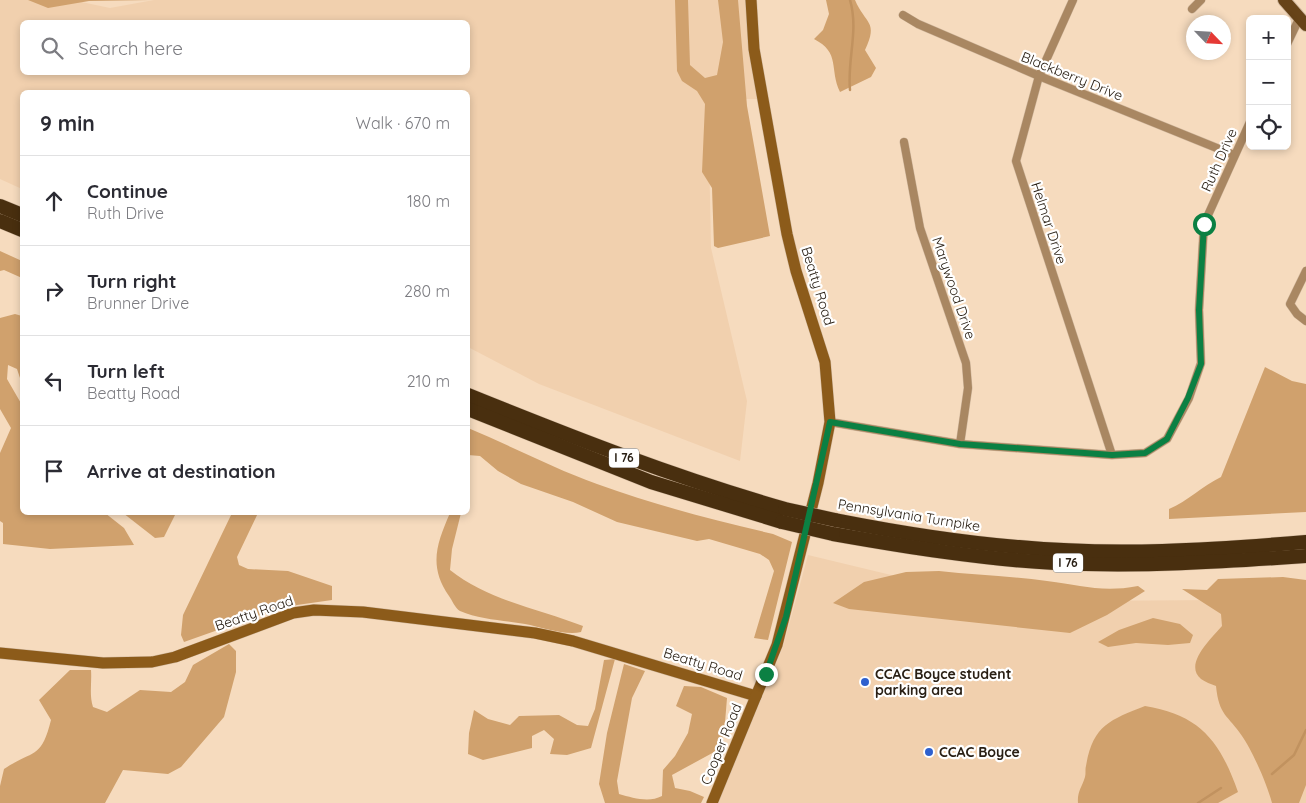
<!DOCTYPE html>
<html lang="en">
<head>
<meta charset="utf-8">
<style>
	:root { --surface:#fff; --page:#f7f7f7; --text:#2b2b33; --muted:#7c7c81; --line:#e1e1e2 }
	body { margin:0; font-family:Quicksand,sans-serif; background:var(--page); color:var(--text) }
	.controls { position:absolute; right:15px; top:15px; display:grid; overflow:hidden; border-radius:8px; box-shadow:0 2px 8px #0003 }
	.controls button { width:45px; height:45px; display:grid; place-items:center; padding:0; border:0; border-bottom:1px solid var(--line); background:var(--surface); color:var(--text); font:25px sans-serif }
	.compass { position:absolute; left:1186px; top:15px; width:45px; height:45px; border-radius:50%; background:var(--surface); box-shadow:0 2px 8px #0003; rotate:115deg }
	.stop { position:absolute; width:15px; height:15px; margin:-11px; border:4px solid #0b8043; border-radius:50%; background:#fff }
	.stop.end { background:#0b8043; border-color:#fff; box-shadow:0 1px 5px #0008 }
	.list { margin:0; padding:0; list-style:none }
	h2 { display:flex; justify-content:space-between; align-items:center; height:65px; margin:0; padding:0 20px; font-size:21px }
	h2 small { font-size:16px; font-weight:400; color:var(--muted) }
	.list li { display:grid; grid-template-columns:32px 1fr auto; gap:15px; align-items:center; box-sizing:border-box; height:90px; padding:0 20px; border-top:1px solid var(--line) }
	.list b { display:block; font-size:19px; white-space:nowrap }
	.list p { margin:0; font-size:16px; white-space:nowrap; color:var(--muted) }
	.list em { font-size:16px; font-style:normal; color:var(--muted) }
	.icon { flex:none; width:28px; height:28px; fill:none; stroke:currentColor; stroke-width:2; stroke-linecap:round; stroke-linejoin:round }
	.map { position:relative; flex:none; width:1306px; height:803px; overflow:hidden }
	.search { position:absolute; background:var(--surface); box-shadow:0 2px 8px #0003; left:20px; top:20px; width:450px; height:55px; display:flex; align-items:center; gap:12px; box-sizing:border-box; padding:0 18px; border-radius:8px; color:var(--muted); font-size:19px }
	.panel { position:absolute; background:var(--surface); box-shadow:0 2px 8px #0003; left:20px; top:90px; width:450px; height:425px; border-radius:8px }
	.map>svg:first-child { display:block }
</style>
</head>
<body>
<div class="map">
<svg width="1306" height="803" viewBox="0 0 1306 803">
	<rect width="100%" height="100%" fill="#f6dbbe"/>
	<!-- built -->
	<g fill="#f1d0ae" fill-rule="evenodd">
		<path d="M0,0H72L110,8L154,0H751L763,99H708L711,248L747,401L740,461L539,384L468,347V92H22V189L0,179ZM22,22H468V72H22Z"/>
		<path d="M808,555L941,587L1076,601L1216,600L1306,594V803H718L783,647Z"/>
	</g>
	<!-- forest -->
	<g fill="#d0a16d">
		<path d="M28,0H151L89,1L48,8Z"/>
		<path d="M675,0H688L690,65L705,78L717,75L723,42L718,0H738L747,106L770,236L718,248L714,246L712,188L702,172L705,104L697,91L682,81L677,71Z"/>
		<path d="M826,0H855C865,24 879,21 865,50L876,68L871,77L840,92C829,69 841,53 814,39L823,30L829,14Z"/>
		<path d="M0,251L22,261V278L4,270L0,271Z"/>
		<path d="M15,314L22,316V384L17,369L8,365L7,379L22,405V512L105,513L124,528L134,545L50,549L3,544V523L0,521V453L11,428L0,409V318Z"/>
		<path d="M1265,367L1292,381L1306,384V512L1169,519V509C1188,501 1202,486 1221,477Z"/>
		<path d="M468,428C511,446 553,468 597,484C654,505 714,520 773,534L792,542L768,640L754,638L774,571L769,560L760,554L709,539L697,541L617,522L573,502L521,484L498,471L480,456L468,455Z"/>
		<path d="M123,513H176L164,537L155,538Z"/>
		<path d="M232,513H258L237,557L239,565L248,569L288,571L332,586V600L297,605L263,614L184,642L181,635L183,615Z"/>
		<path d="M450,513H461L452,549L450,570C487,600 539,609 583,626L581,632C566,636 541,627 525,624C504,620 480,620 460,611C455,608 452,600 449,596C428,566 437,543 450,513Z"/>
		<path d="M939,571C975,575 1011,576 1047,581C1082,585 1101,593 1138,586L1145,591L1107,615L1070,633L849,609L833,603L864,582L906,572Z"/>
		<path d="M1283,577L1306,580V785L1299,803H1272C1267,784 1253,752 1242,736C1228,715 1219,716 1216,686C1211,684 1205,682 1201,679C1183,664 1212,638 1222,626L1221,614L1182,589L1207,590L1218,579Z"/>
		<path d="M1153,618L1180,624L1193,635L1190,643L1168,645L1136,643L1108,647L1098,642L1119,630Z"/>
		<path d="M229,644L236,651V672L224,717L181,767L168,774L123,770L105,803H0V786L4,769C34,749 41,760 51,720L39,700L70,670H91C92,683 89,694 93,707L107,712L140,690L171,692L185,682L193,665Z"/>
		<path d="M615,659L591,748L567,755L550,754L554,739L544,730L532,736V748L483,760L468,754L469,733L474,710L488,719L510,725L519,716L559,715L577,725L588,726L595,709L604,660Z"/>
		<path d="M624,664L645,671L632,698L617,781L619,794C633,798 649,803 662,796L663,770L675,756L688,733L692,714L676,706L684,686L701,687L727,698L724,735L716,751L672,775L675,788L690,791L704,797L701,803H605L599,784L607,733Z"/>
		<path d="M1145,706C1200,715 1220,741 1238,792L1218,803H1078C1077,792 1082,787 1085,777C1086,773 1085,769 1086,766C1093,725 1110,720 1145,706Z"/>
	</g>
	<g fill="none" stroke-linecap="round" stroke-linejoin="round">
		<!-- stream -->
		<g stroke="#c1925f" stroke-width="2.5">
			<path d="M850,90C847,59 859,31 850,0"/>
			<path d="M1272,774L1294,755L1306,730"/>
			<path d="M1198,803L1221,788"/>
		</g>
		<!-- street casing -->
		<g stroke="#d1b9a0" stroke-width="9">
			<g id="street">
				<path d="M1073,0L1039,76L1016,161L1112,455"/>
				<path d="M1192,9L1201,0"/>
				<path d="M903,15L918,24L1039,76L1234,155"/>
				<path d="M1287,44L1299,19"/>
				<path d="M904,142L920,228L966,363L968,388L960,444"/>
				<path d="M1306,271L1290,304L1297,314L1306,321"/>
				<path d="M830,422L960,444L1112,455L1145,453L1167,439L1189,398L1201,363L1199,310L1204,224L1250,122"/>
			</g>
		</g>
		<!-- secondary casing -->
		<g stroke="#d1b9a0" stroke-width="12">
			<g id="secondary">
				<path d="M0,653L103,663L152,662L175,657L293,613L314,610L363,612L535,633L573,641L756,696"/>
				<path d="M712,803L777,645L818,483L830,422L825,362L796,271L787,234L754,49L751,0"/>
			</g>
		</g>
		<!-- primary casing -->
		<g stroke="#d1b9a0" stroke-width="14">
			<path id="primary" d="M1284,0L1306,25"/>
		</g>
		<!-- highway casing -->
		<g stroke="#d1b9a0" stroke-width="15">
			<g id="highway">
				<path d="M0,206L22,215"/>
				<path d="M0,221L22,230"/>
				<path d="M468,395C572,437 676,478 785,509"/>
				<path d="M468,409L651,482L782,522"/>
				<path d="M835,520C896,532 957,542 1019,547C1115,556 1210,550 1306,542"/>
				<path d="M833,534C907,547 980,559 1055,563C1139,567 1222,562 1306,556"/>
			</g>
		</g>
		<!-- street -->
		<use href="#street" stroke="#a98762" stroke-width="8"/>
		<!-- secondary -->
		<use href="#secondary" stroke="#8c5b1a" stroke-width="11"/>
		<!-- primary -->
		<use href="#primary" stroke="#674318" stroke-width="12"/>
		<!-- highway -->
		<use href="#highway" stroke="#492f0f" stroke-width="14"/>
		<!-- highway-bridge casing -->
		<g stroke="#d1b9a0" stroke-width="15" stroke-linecap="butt">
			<g id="highway-bridge">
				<path d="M785,509L835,520"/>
				<path d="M782,522L833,534"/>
			</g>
		</g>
		<!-- highway-bridge -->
		<use href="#highway-bridge" stroke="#492f0f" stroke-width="14"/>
	</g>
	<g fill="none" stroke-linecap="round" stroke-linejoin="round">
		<!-- route -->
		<path stroke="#0b8043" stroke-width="6" d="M766,674L786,617L830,422L960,444L1112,455L1145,453L1167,439L1188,398L1201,364L1199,310L1204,224"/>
	</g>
	<!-- markers -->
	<g fill="#2e60ce" stroke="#fff" stroke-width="2">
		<circle cx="865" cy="682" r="5"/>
		<circle cx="929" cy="752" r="5"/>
	</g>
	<g text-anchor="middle" stroke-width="4.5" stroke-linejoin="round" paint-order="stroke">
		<!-- shield labels -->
		<g fill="#fff" stroke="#6a635b" stroke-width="1">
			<rect x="609" y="448.5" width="30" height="19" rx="4"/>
			<rect x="1053" y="553.5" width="30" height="19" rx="4"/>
		</g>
		<g font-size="12" font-weight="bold" fill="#2a2015">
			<text x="624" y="462">I 76</text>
			<text x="1068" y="567">I 76</text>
		</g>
		<!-- street labels -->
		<g font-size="14" fill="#2a2015" stroke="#fff">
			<text transform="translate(1072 76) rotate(22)" y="5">Blackberry Drive</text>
			<text transform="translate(1219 160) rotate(-66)" y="5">Ruth Drive</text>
			<text transform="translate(1049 223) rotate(72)" y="5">Helmar Drive</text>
			<text transform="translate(818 286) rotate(73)" y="5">Beatty Road</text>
			<text transform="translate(954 288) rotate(71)" y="5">Marywood Drive</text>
			<text transform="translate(909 515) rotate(9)" y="5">Pennsylvania Turnpike</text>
			<text transform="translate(254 613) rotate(-19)" y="5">Beatty Road</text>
			<text transform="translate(703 664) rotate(17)" y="5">Beatty Road</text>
			<text transform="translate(721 744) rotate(-68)" y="5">Cooper Road</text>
		</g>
		<!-- poi labels -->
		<g font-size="14" font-weight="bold" fill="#2a2015" stroke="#fff" text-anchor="start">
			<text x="875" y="679">CCAC Boyce student<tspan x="875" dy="16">parking area</tspan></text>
			<text x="939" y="757">CCAC Boyce</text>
		</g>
	</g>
</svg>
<div class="controls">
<button>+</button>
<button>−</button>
<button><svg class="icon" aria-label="locate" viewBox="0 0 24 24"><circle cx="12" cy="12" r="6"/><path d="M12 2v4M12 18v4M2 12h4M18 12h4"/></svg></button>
</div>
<svg class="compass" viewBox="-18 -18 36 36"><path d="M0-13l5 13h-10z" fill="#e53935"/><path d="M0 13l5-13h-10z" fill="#7c7c81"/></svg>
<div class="stop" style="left:1204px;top:224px"></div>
<div class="stop end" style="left:766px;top:674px"></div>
<div class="search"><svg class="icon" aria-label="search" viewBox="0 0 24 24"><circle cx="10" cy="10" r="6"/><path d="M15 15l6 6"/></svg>Search here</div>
<section class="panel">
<h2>9 min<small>Walk · 670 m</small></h2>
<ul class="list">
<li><svg class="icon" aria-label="ahead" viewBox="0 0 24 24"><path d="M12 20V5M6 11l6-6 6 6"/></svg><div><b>Continue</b><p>Ruth Drive</p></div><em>180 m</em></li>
<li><svg class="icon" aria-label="right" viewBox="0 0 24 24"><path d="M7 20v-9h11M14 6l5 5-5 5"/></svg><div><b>Turn right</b><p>Brunner Drive</p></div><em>280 m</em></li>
<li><svg class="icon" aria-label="left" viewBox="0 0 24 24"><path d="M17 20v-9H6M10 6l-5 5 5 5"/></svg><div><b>Turn left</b><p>Beatty Road</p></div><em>210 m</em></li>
<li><svg class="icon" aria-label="arrive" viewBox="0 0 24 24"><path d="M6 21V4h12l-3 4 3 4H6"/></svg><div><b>Arrive at destination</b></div></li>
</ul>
</section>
</div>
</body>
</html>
